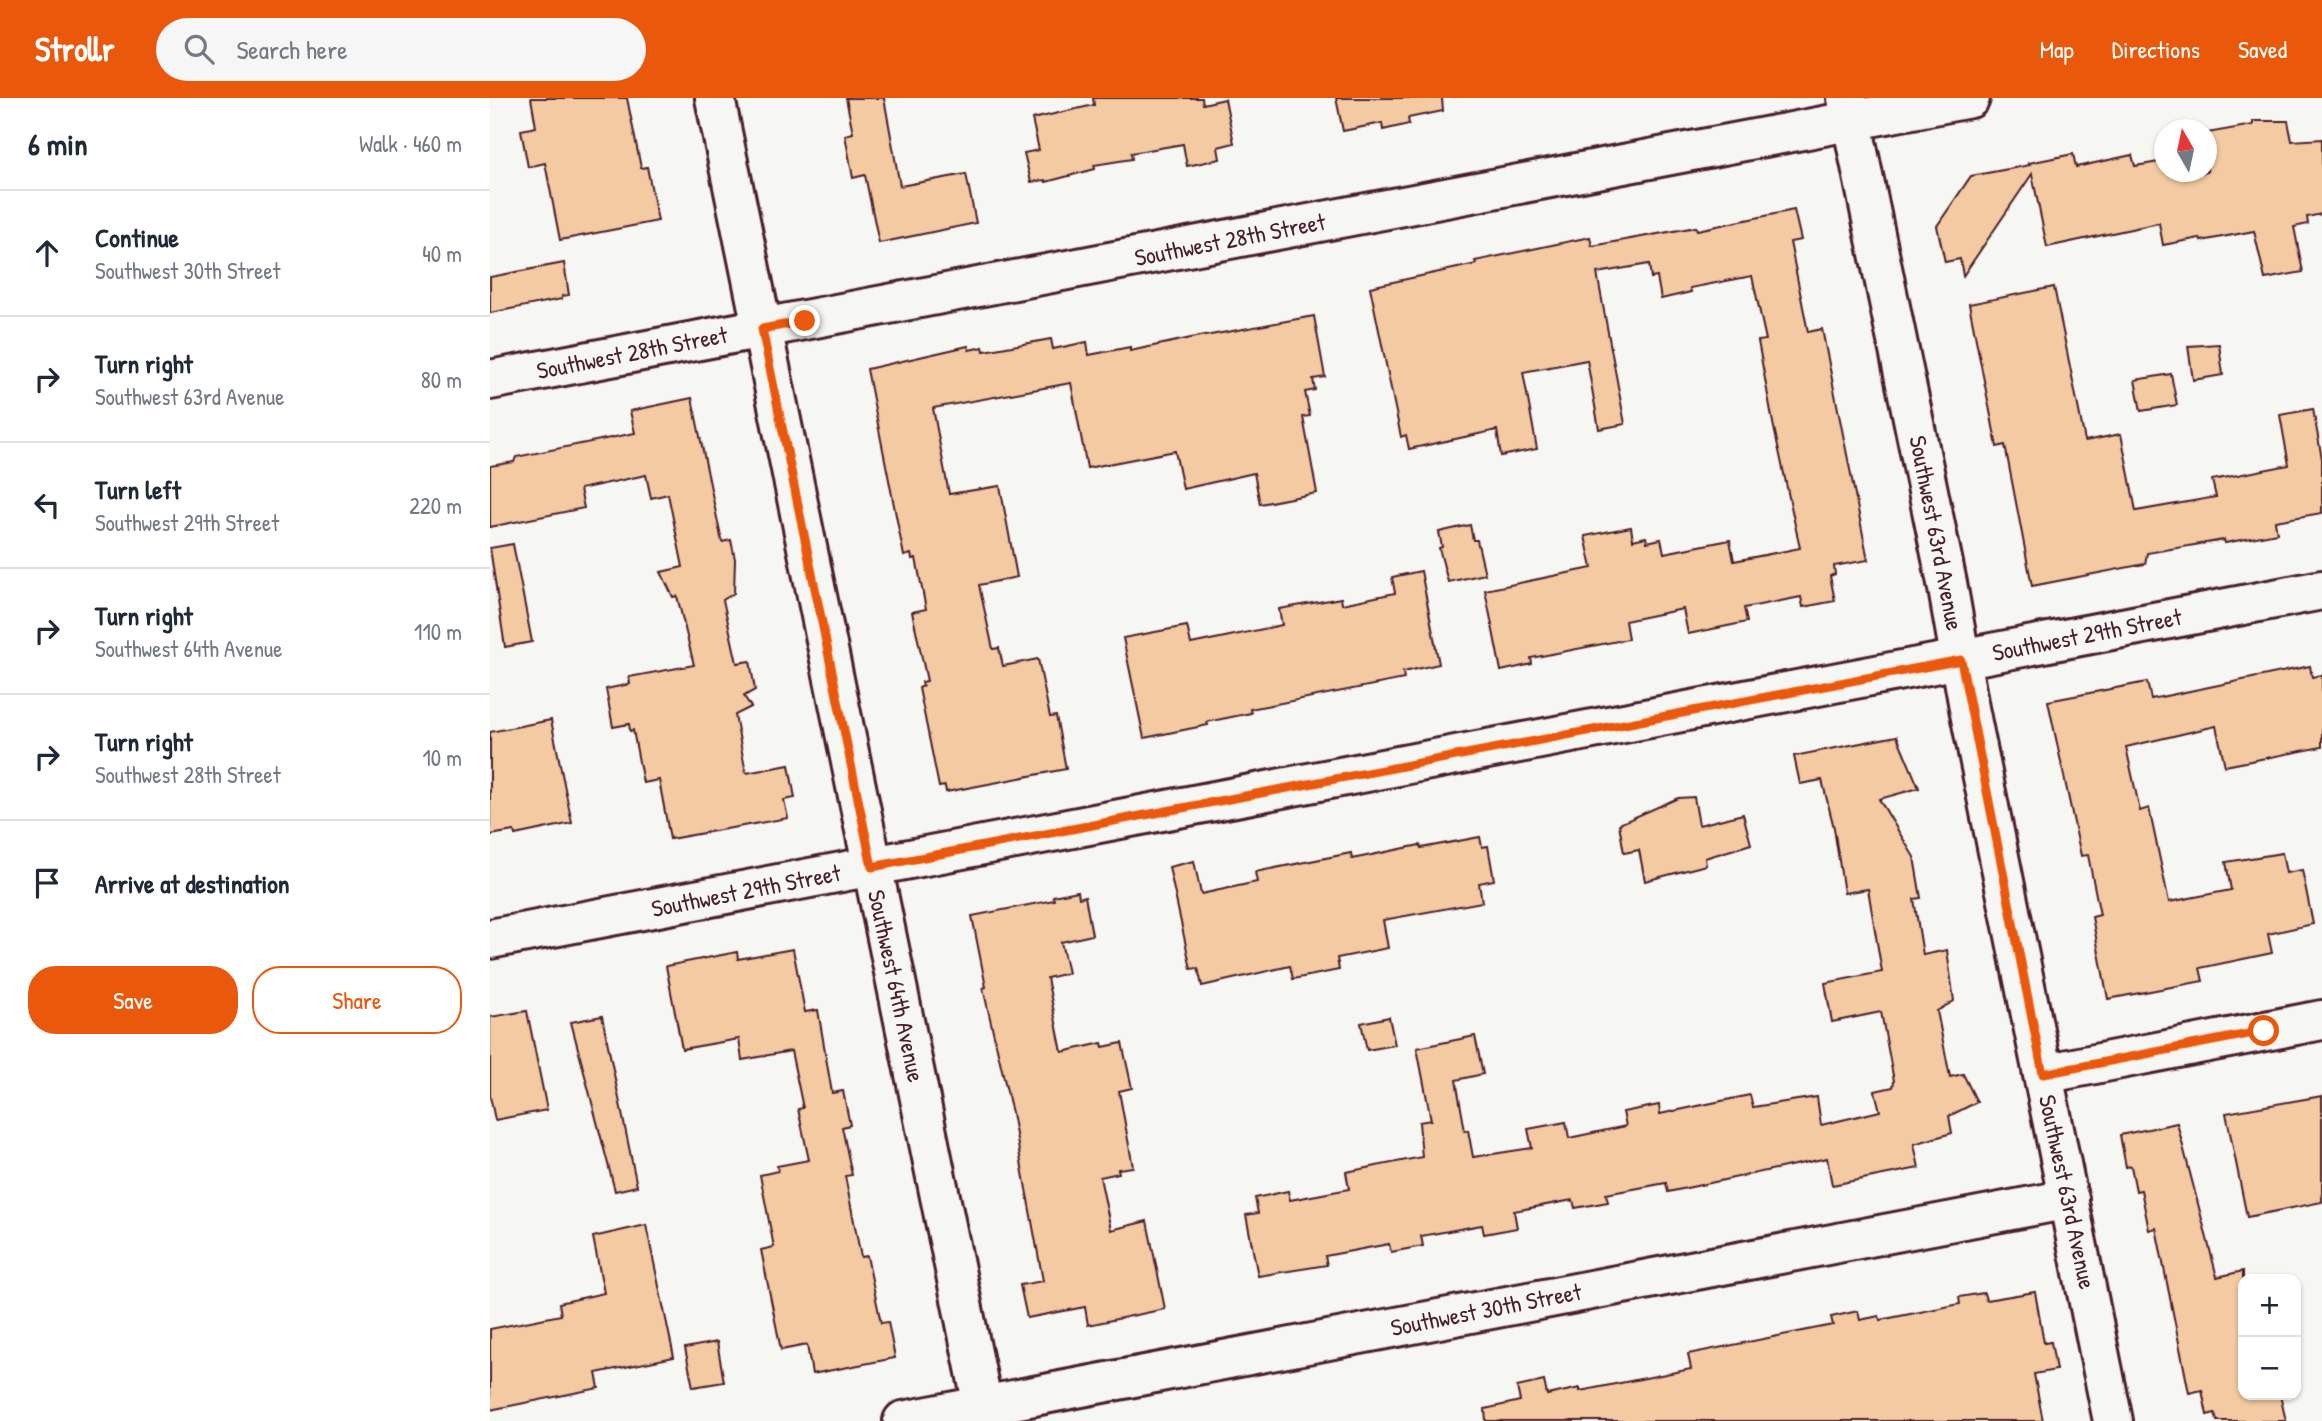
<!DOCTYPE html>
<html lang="en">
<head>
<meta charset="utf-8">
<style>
	:root { --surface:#fff; --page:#f6f6f7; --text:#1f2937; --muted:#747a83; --line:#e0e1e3; --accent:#ea580c }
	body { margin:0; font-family:"Patrick Hand",sans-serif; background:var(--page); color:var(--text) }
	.controls { position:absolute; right:21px; bottom:21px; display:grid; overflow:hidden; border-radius:14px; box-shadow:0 2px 5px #0004 }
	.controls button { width:63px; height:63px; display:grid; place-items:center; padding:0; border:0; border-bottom:2px solid var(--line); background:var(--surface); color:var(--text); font:35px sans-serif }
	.compass { position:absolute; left:1664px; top:21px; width:63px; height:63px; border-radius:50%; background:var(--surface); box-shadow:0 2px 5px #0004; rotate:351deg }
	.stop { position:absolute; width:21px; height:21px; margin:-16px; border:5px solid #ea580c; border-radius:50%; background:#fff }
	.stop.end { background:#ea580c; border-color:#fff; box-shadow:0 2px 7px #0008 }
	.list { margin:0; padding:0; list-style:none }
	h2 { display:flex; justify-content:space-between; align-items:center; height:91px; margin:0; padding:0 28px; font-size:30px }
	h2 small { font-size:23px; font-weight:400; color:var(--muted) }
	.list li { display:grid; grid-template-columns:46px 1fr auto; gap:21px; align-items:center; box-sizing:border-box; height:126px; padding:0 28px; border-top:2px solid var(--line) }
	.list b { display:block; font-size:26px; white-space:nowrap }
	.list p { margin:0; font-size:23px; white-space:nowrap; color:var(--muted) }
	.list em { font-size:23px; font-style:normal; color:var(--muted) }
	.actions { display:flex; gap:14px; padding:21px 28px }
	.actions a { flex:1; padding:16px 0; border:2px solid var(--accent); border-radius:28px; text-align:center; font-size:24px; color:var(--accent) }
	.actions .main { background:var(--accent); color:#fff }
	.icon { flex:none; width:38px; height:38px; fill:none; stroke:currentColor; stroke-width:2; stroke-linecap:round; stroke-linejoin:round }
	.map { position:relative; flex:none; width:1832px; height:1323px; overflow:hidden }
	header { display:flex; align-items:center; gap:42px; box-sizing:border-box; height:98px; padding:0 35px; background:var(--accent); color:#fff }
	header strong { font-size:33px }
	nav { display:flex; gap:38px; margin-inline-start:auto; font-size:24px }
	.search { width:490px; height:63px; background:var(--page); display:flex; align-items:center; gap:18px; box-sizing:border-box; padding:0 24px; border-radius:38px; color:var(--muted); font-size:26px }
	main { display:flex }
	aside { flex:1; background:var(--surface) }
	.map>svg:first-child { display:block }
</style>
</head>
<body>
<header>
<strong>Strollr</strong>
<div class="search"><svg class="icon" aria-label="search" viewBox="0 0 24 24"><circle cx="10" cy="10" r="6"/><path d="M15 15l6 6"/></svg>Search here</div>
<nav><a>Map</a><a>Directions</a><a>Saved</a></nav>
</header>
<main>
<aside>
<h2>6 min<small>Walk · 460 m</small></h2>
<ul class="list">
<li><svg class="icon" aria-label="ahead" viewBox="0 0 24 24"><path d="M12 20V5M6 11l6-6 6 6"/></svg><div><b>Continue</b><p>Southwest 30th Street</p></div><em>40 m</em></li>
<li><svg class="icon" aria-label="right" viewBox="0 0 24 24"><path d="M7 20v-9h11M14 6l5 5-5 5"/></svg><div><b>Turn right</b><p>Southwest 63rd Avenue</p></div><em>80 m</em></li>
<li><svg class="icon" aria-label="left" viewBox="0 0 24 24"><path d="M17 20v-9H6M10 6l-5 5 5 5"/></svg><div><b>Turn left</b><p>Southwest 29th Street</p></div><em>220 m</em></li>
<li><svg class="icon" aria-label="right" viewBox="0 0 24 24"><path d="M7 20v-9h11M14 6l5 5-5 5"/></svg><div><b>Turn right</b><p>Southwest 64th Avenue</p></div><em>110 m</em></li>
<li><svg class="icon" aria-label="right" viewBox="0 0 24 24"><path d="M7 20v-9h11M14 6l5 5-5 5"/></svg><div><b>Turn right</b><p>Southwest 28th Street</p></div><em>10 m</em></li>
<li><svg class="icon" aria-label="arrive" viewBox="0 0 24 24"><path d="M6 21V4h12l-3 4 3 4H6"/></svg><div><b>Arrive at destination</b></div></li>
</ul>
<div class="actions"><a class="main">Save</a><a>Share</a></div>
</aside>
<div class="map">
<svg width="1832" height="1323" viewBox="0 0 1832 1323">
	<rect width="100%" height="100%" fill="#f6f6f2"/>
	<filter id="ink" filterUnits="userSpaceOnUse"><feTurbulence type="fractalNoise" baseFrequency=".0143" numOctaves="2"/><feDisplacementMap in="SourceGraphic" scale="14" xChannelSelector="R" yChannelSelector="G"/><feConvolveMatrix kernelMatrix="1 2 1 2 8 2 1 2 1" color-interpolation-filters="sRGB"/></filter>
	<g filter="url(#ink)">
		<!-- building -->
		<g fill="#f3caa2" stroke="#4a1f2b" stroke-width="2">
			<path d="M41,0H137L151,70L157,69L168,123L70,142L55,65L38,69L31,32L46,29Z"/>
			<path d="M356,0H394L410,88L476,76L486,125L389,145L375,77L363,80L355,37L363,35Z"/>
			<path d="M603,0H712L713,6L735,1L744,45L728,49L730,61L697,68L693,46L641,55L642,61L604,67L605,71L556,84L555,82L541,84L534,55L549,52L542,21L604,7Z"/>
			<path d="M846,0H952L953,13L918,20L919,26L893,32L892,25L853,33Z"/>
			<path d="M1763,23H1798L1802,43L1832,41V116L1817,119L1818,126L1804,129L1813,174L1775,181L1764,133L1711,143L1710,140L1673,147L1669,125L1557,149L1542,76L1473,178L1470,161L1455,164L1447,128L1481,78L1540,67L1539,65L1583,56L1586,69L1642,57L1645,68L1675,63V74H1717V35L1763,27Z"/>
			<path d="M1304,112L1311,142L1300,144L1318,234L1332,231L1378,462L1344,468L1345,476L1340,478L1345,503L1313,509L1311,499L1254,510L1257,524L1198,536L1193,511L1135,523L1138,541L1041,560L1042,566L1011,573L995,492L1102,470L1095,438L1141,429L1143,442L1156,439L1157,444L1171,441L1174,455L1240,442L1244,463L1310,450L1283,325L1268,243L1276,242L1262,178L1200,190L1201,194L1171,201L1167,179L1161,180L1159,166L1107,175L1135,326L1109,331L1097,262L1033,274L1047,351L1011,358L1007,332L919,351L916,337L911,339L880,189L986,166L985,163L1100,139L1102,148L1206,129L1207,132Z"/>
			<path d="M74,165L79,197L72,198V201L0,215V179Z"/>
			<path d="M1564,189L1595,343L1631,336L1646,413L1726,399L1722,382L1799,367L1790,317L1823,311L1832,361V415L1785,423L1787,435L1735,445L1734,442L1657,455L1655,466L1542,488L1515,347L1507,349L1479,206Z"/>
			<path d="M824,218L835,279L823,281L825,292L815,294L820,318L813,319L827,395L770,406L764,375L693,391L685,353L597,370L581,285L443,310L459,396L510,388L527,479L489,487L503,551L509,550L513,568L548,561L560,619L566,618L576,671L456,694L455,688L449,689L429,590L433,588L432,584L437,583L422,514L436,511L426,460L422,461L421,456L414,458L377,271L478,248L479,252L493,249L494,253L561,241L563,251L597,244L599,257L640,249V253L715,237V238Z"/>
			<path d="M1729,246L1733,277L1703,282L1698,248Z"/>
			<path d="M1681,276L1687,307L1651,313L1645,282Z"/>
			<path d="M202,300L232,444L241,442L245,461L244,495L233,502L247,565L260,563L265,592L254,598L261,609L245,617L256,675L299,667L305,700L294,702L298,720L180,741L169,682L153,685L143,632L140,633L139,626L123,629L116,591L140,586L139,579L204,567L187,498L183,499L171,474L193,469L178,396L161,400L156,377L90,391L94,410L0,429V368L24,364L26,359L145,335L140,313Z"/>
			<path d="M980,427L983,442H987L995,476L958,484L949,450L952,449L949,434Z"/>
			<path d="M23,446L42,544L15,549L0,450Z"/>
			<path d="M931,473L949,566L913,574L914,581L760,611L761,615L717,624L718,627L654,640L633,540L697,528L701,546L792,527L789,511L851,500L852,506L905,495L902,479Z"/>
			<path d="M1820,568L1822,579L1832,577V649L1735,668L1726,628L1636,649L1650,713L1659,710L1679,804L1741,792L1736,764L1792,755L1796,775L1812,772L1823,826L1778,836L1782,855L1710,870L1713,883L1618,901L1602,819L1610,817L1598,757L1591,758L1558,603L1657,584L1661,601Z"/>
			<path d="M61,622L82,725L25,737L24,733L0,737V634Z"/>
			<path d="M1407,638L1429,690L1389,701L1424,759L1431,800L1424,801L1433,857L1457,852L1464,903L1447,913L1460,979L1473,976L1487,1004L1459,1018L1462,1035L1424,1046L1429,1070L1342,1087L1337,1060L1178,1094L1176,1085L1116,1096L1118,1104L1085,1110L1083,1102L1024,1113L1027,1130L994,1136L992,1127L931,1138L933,1148L901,1154L899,1146L835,1158L837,1167L768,1178L756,1117L768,1115L765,1100L798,1093L800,1102L859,1091L856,1074L932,1059L929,1024L941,1022L927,950L985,938L993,976L966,982L975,1033L978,1032L983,1059L1042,1050L1038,1031L1076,1024L1079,1040L1136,1028L1133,1014L1169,1007L1170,1016L1260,997L1263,1009L1327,999L1331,1027L1390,1013L1385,993L1403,989L1404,983L1391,914L1342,924L1335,885L1392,874L1378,791L1354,795L1344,730L1332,682L1310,686L1304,658Z"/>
			<path d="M1204,699L1209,727L1253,716L1261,746L1215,760L1216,767L1155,783L1149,752L1134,755L1129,726L1188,700Z"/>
			<path d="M990,739L992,749L998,748L1004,782L989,785L992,804L893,822L898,850L847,860L849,872L803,881L800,868L712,888L708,870L701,871L679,769L704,763L711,796L767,784L765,774L861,755L862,761L930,747L931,750Z"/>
			<path d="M588,793L589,800L595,798L602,837L571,844L578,875L557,880L572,954L612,945L613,949L632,945L642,990L629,993L643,1069L628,1071L629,1075L610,1079L621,1132L657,1123L675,1211L598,1227L595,1209L537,1220L530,1187L553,1183L522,1015L493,890L496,889L482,818L564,802L563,798Z"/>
			<path d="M303,851L315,914L328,912L342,995L353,993L360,1027L352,1029L362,1077L355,1078L371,1159L377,1158L391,1225L398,1224L405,1260L322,1276L317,1247L291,1252L271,1152L284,1149L270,1077L288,1073L287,1068L319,1062L308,1011L313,1010L301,953L252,962L249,941L192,951L176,868L247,854L248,861Z"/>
			<path d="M37,913L57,1012L5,1022L0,998V919Z"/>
			<path d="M112,918L147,1088L125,1093L81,924Z"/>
			<path d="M899,919L905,947L877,952L871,925Z"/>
			<path d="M1832,998V1104L1757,1119L1736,1015Z"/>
			<path d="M1687,1025L1727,1179L1753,1173V1297H1790L1796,1323H1727L1725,1315L1717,1317L1712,1292L1699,1295L1666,1130L1659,1132L1651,1092L1646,1093L1641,1068L1636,1069L1630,1037Z"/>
			<path d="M156,1127L184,1259L106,1275L109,1290L0,1312V1231L71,1217L69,1205L114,1195L103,1139Z"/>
			<path d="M1545,1194L1554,1245L1561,1244L1566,1272L1544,1276L1553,1323H996L995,1311L1030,1303L1027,1289L1054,1283L1057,1297L1090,1290V1293L1201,1271L1198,1256L1343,1227L1341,1219L1368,1213L1370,1222L1389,1218L1390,1222L1470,1206L1469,1199L1494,1195L1496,1202Z"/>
			<path d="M227,1244L234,1284L203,1289L195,1250Z"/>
		</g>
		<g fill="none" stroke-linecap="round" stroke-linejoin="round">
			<!-- minor casing -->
			<g stroke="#4a1f2b" stroke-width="44">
				<g id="minor">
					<path d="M225,0L496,1323"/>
					<path d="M1357,0L1457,485L1479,610L1623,1323"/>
					<path d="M0,282L1480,0"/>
					<path d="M0,841L1832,492"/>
					<path d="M1553,976L1832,922"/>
					<path d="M413,1323L1579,1101"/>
				</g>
			</g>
			<!-- minor -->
			<use href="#minor" stroke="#f6f6f2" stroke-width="38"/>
		</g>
	</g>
	<g fill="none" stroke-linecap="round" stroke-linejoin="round" filter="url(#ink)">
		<!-- route -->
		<path stroke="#ea580c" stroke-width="9" d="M315,223L272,231L382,769L1471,562L1553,976L1774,933"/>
	</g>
	<g text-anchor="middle" stroke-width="5" stroke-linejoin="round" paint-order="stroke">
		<!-- street labels -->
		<g font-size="24" fill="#4a1f2b" stroke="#f6f6f2">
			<text transform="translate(740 142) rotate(-11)" y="8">Southwest 28th Street</text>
			<text transform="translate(142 255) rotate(-11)" y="8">Southwest 28th Street</text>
			<text transform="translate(1446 435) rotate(79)" y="8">Southwest 63rd Avenue</text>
			<text transform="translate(1597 537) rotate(-11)" y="8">Southwest 29th Street</text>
			<text transform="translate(256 793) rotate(-11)" y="8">Southwest 29th Street</text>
			<text transform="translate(406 888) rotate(78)" y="8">Southwest 64th Avenue</text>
			<text transform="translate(1577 1094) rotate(78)" y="8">Southwest 63rd Avenue</text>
			<text transform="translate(996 1212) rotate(-11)" y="8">Southwest 30th Street</text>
		</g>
	</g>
</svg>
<div class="controls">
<button>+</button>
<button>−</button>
</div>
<svg class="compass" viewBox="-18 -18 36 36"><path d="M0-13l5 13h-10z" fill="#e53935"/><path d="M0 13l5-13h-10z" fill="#747a83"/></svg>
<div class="stop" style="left:1774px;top:933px"></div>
<div class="stop end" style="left:315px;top:223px"></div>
</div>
</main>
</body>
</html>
